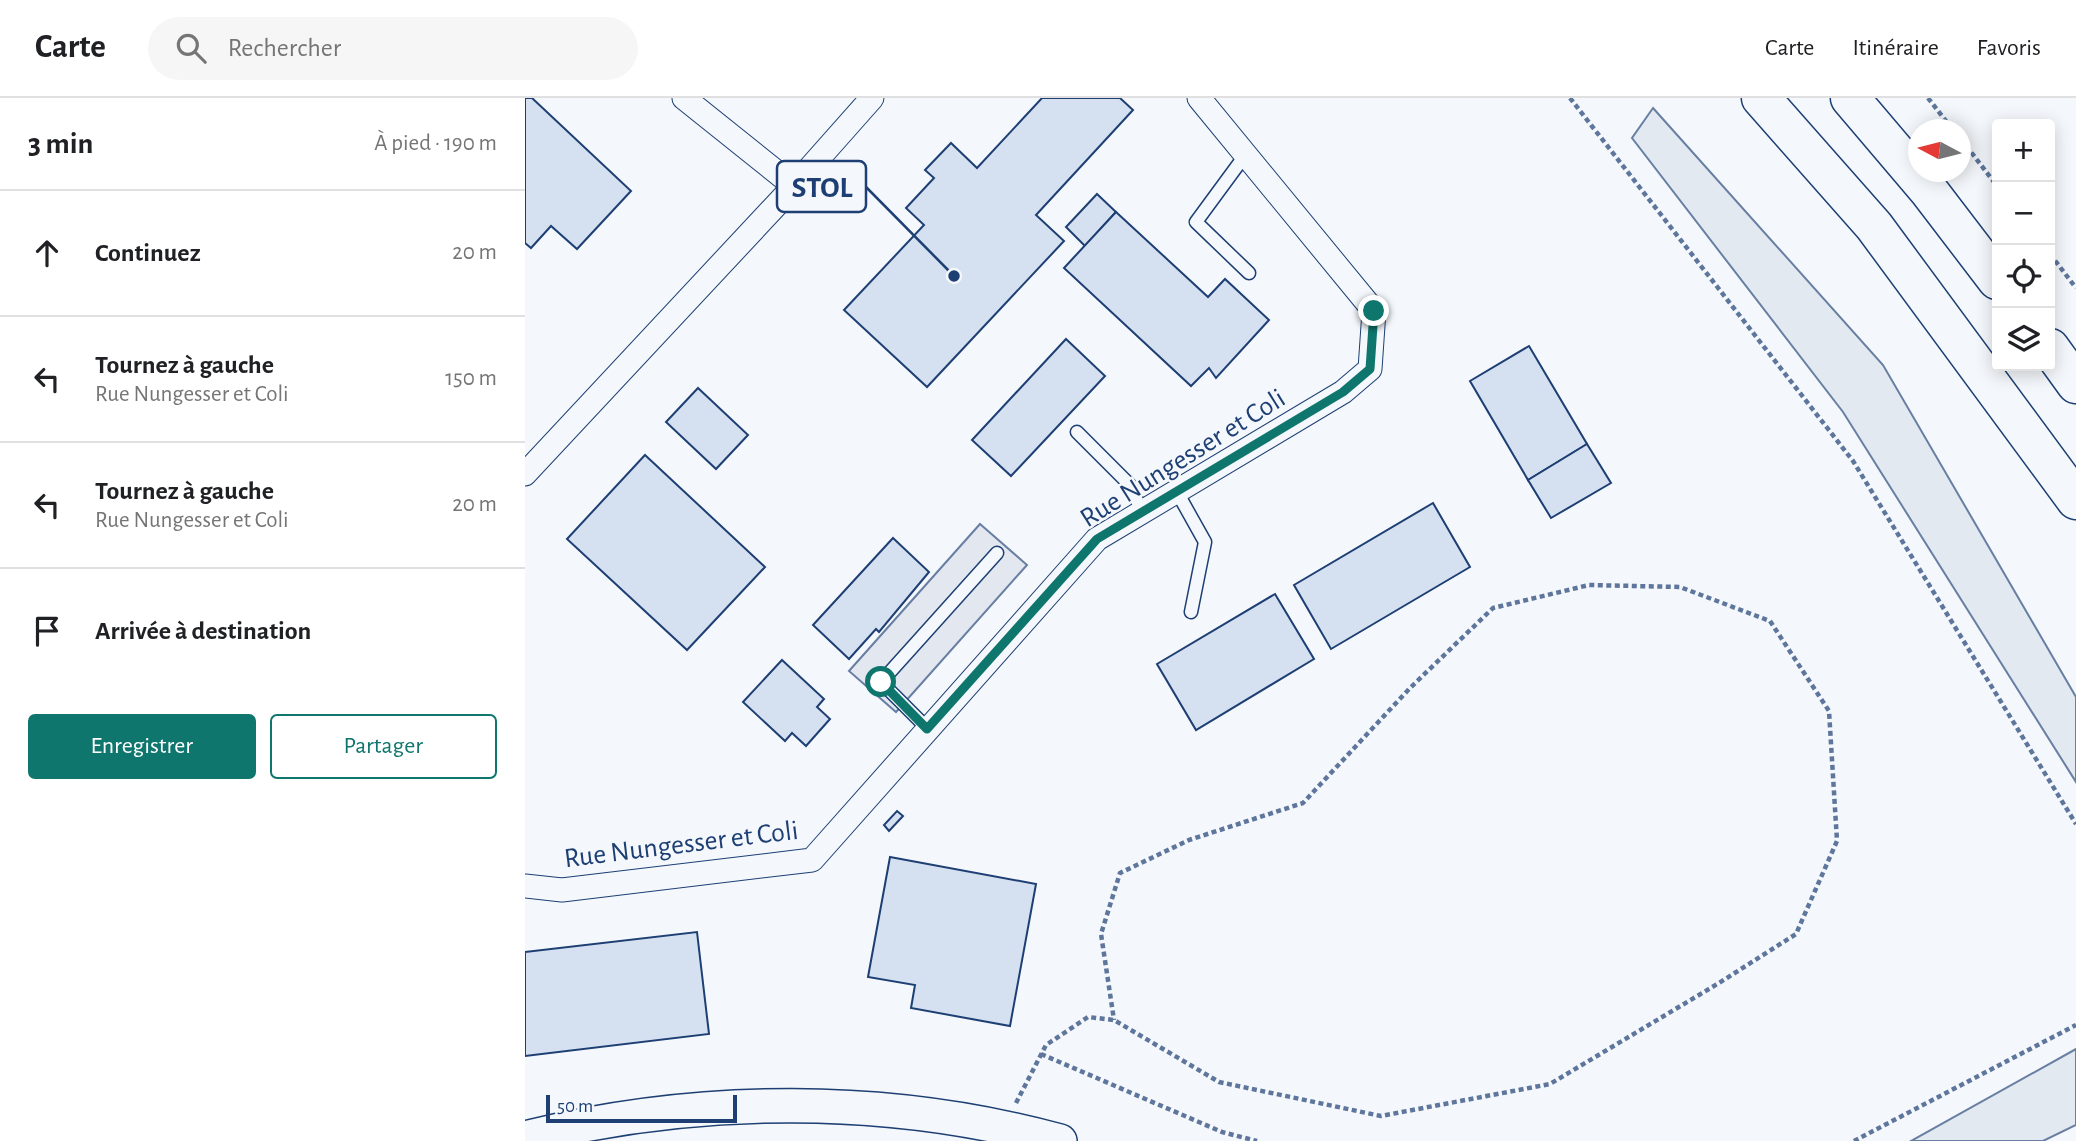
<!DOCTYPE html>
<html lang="fr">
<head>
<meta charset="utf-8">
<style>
	:root { --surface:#fff; --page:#f6f6f6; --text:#202124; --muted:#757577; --line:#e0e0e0; --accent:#0f766e }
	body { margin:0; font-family:"Alegreya Sans",sans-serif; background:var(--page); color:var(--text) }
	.controls { position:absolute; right:21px; top:21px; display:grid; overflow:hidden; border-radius:7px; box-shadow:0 4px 18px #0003 }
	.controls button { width:63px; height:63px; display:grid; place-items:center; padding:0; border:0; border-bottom:2px solid var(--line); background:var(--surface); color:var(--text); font:35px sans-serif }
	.compass { position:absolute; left:1383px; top:21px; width:63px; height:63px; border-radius:50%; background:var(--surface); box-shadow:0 4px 18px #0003; rotate:277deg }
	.scale { position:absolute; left:21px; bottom:18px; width:191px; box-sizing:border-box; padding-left:7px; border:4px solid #1d3f73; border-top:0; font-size:19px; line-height:24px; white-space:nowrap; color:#1d3f73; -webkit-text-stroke:5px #f4f7fb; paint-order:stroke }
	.stop { position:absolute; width:21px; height:21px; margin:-16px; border:5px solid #0f766e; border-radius:50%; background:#fff }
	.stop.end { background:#0f766e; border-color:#fff; box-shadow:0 2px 7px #0008 }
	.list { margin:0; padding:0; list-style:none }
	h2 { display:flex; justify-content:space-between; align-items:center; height:91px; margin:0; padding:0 28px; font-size:30px }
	h2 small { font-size:23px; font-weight:400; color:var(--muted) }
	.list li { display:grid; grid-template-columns:46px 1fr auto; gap:21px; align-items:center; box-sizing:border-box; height:126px; padding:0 28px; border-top:2px solid var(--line) }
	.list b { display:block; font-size:26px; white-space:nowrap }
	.list p { margin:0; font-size:23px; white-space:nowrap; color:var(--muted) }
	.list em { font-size:23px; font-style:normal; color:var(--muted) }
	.actions { display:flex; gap:14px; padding:21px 28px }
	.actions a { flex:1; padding:16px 0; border:2px solid var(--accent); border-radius:7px; text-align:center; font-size:24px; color:var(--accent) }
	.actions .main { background:var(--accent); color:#fff }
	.icon { flex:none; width:38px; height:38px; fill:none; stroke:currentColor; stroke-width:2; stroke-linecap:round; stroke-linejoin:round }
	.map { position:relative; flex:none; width:1551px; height:1043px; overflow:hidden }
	header { display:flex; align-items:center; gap:42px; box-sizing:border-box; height:98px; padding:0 35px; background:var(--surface); border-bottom:2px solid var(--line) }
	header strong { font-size:33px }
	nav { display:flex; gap:38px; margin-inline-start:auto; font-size:24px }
	.search { width:490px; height:63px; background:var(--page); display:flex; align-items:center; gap:18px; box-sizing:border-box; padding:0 24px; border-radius:38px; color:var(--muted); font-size:26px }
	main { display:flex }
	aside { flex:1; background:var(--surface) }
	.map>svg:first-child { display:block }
</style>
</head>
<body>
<header>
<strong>Carte</strong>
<div class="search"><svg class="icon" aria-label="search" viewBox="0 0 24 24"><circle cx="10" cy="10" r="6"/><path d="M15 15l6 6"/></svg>Rechercher</div>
<nav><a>Carte</a><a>Itinéraire</a><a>Favoris</a></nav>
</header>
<main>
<aside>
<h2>3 min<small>À pied · 190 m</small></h2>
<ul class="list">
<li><svg class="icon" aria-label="ahead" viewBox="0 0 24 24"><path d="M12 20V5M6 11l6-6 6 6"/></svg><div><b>Continuez</b></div><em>20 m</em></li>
<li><svg class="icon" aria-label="left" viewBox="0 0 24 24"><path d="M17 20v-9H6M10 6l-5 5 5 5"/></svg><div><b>Tournez à gauche</b><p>Rue Nungesser et Coli</p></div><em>150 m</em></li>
<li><svg class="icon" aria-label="left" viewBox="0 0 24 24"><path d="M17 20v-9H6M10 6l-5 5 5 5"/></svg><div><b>Tournez à gauche</b><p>Rue Nungesser et Coli</p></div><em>20 m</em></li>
<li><svg class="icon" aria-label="arrive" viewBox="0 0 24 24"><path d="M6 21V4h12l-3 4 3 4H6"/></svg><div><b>Arrivée à destination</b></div></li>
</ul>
<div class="actions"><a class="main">Enregistrer</a><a>Partager</a></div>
</aside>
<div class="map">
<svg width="1551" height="1043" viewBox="0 0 1551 1043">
	<rect width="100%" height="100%" fill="#f4f7fb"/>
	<!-- green -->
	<g fill="#e3e9f0" stroke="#687fa3" stroke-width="2">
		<path d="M1128,10L1358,267L1551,599V684L1318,314L1107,40Z"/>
		<path d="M1551,951V1027L1518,1043H1386Z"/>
	</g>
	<!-- parking -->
	<path fill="#e3e8f0" stroke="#687fa3" stroke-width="2" d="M455,426L502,467L371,614L324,573Z"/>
	<!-- building -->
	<g fill="#d5e0f0" stroke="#1d3f73" stroke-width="2">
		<path d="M0,0H7L106,93L52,151L26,128L6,150L0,145Z"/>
		<path d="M517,0H595L608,12L511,117L539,143L402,289L319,212L399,127L381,110L409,80L400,72L426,45L452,70Z"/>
		<path d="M572,96L591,114L560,148L541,129Z"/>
		<path d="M591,114L683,199L700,181L744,222L691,280L684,270L666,288L539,170Z"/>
		<path d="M541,241L580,278L486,378L447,342Z"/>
		<path d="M1004,248L1062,346L1003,382L945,283Z"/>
		<path d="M173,290L223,337L191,371L141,324Z"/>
		<path d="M1062,346L1086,385L1026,420L1003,382Z"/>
		<path d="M120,357L240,469L162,552L42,441Z"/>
		<path d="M908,405L945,469L806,551L769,487Z"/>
		<path d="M368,440L404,474L354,534L351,531L324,561L288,527Z"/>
		<path d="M750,496L789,561L671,632L632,566Z"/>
		<path d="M257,562L299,601L292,609L305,621L281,648L267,635L260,643L218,604Z"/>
		<path d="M372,713L378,718L364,733L359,727Z"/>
		<path d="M365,759L511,786L485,928L386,910L390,887L343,879Z"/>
		<path d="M172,834L184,936L0,958V854Z"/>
	</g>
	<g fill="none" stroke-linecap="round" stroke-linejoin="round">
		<!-- service casing -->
		<g stroke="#1d3f73" stroke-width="15">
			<g id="service">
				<path d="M721,56L671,124L724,175"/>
				<path d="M552,334L606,388L617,415"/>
				<path d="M652,394L680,444L666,514"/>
				<path d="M403,631L356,584L472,455"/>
			</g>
		</g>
		<!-- minor casing -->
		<g stroke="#1d3f73" stroke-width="25">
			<g id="minor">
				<path d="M159,0L269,88"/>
				<path d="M0,376L269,88L347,0"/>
				<path d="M0,788L37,792L287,762L572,441L818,294L845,271L849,213L674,0"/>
			</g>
		</g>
		<!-- secondary casing -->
		<g stroke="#1d3f73" stroke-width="36">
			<path id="secondary" d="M0,1040C173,997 362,996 535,1043"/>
		</g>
		<!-- trunk casing -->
		<g stroke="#1d3f73" stroke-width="41">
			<g id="trunk">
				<path d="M1236,0L1349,128L1551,402"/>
				<path d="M1325,0L1404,93L1472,182"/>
				<path d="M1525,250L1551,286"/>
			</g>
		</g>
		<!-- path -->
		<g stroke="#5e769c" stroke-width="4.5" stroke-dasharray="5 3.5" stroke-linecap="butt">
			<path d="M1045,0L1328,363L1551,726"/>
			<path d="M1403,0L1428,32"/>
			<path d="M1436,41L1472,88"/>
			<path d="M1525,156L1551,190"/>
			<path d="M516,956L697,1034L732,1043"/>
			<path d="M491,1005L521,947L563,919L589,922L694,984L856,1018L1025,986L1194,885L1271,836L1312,743L1304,613L1245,523L1155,489L1064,487L968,510L885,590L778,705L664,742L595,775L576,836L589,922"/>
			<path d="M1329,1043L1551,927"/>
		</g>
		<!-- service -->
		<use href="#service" stroke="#f4f7fb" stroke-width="12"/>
		<!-- minor -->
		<use href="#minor" stroke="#f4f7fb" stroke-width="23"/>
		<!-- secondary -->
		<use href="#secondary" stroke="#f4f7fb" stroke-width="33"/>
		<!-- trunk -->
		<use href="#trunk" stroke="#f4f7fb" stroke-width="38"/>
	</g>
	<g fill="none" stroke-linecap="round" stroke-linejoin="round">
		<!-- route -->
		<path stroke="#0f766e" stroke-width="9" d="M356,584L402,631L572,441L818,294L845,271L849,213"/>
	</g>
	<g text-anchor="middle" stroke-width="5" stroke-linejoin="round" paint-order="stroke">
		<!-- street labels -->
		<g font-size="28" fill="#1d3f73" stroke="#f4f7fb">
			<text transform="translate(657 359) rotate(-32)" y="10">Rue Nungesser et Coli</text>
			<text transform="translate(156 745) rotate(-7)" y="10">Rue Nungesser et Coli</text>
		</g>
	</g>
	<!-- callouts -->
	<path fill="none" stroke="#1d3f73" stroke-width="2.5" d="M429 178L341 89"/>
	<circle fill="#1d3f73" stroke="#f4f7fb" stroke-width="2.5" cx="429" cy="178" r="7"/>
	<rect fill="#f4f7fb" stroke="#1d3f73" stroke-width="2.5" x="252" y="63" width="89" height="51" rx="7"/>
	<g font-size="30" text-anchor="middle" font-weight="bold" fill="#1d3f73">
		<text x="297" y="99">STOL</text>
	</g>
</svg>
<div class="controls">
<button>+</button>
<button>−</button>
<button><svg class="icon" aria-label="locate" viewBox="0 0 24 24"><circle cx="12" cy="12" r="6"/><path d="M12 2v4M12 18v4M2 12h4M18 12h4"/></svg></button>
<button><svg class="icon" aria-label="layers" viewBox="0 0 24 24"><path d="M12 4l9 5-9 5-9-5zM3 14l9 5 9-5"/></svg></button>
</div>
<svg class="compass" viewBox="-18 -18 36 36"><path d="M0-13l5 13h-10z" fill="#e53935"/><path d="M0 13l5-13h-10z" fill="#757577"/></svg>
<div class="scale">50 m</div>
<div class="stop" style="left:356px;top:584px"></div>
<div class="stop end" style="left:849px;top:213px"></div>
</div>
</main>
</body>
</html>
